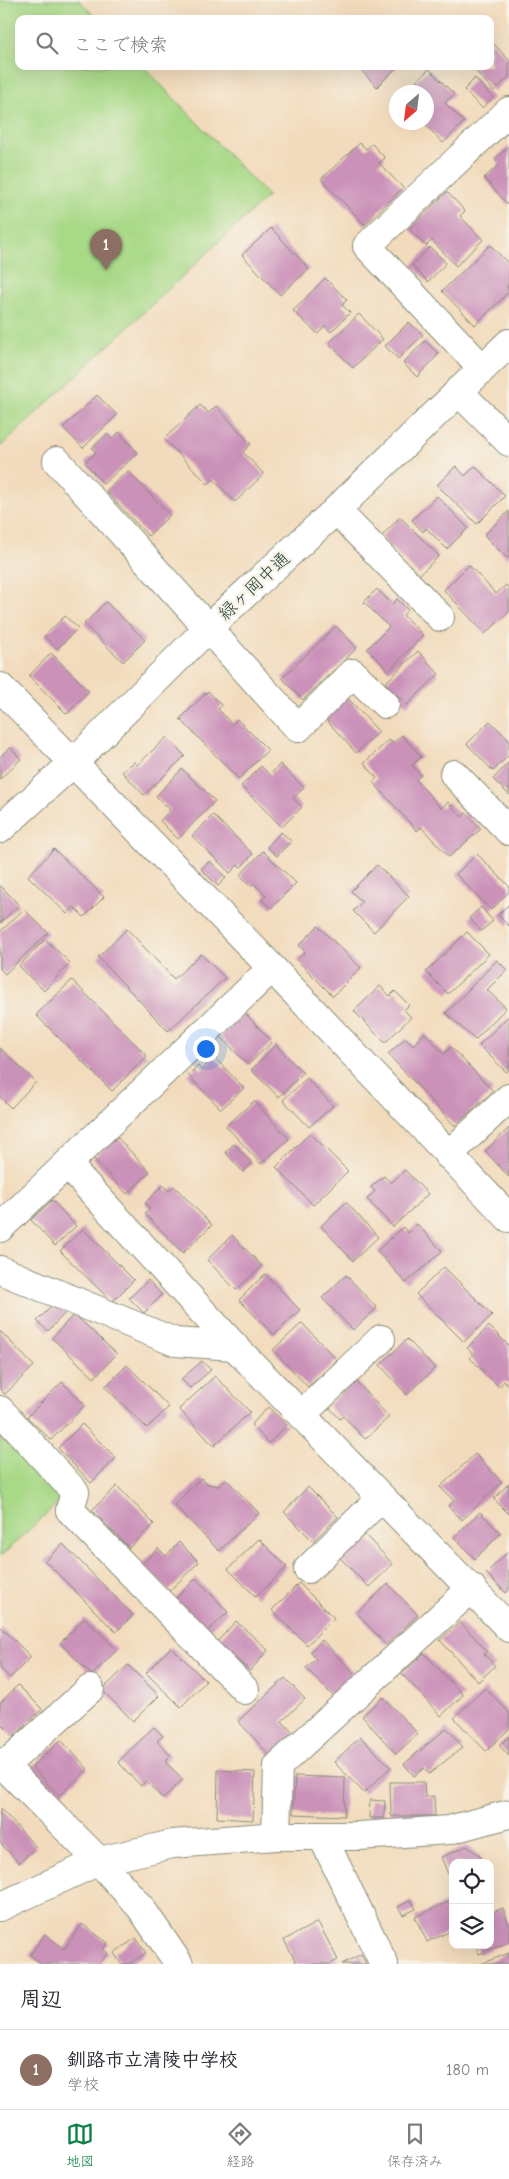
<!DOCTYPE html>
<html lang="ja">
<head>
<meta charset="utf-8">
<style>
	:root { --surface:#fff; --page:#f7f7f7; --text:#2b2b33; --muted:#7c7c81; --line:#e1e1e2; --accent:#0b8043 }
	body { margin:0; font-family:"Comic Neue","Klee One",sans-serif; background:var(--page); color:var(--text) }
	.controls { position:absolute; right:15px; bottom:15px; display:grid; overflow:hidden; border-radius:10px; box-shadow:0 5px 20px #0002 }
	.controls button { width:45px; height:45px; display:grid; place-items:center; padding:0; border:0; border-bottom:1px solid var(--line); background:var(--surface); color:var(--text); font:25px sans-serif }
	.compass { position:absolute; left:389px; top:85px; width:45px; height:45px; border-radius:50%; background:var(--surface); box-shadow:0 5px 20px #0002; rotate:208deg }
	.you { position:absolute; left:205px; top:1048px; width:18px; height:18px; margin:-12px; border:4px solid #fff; border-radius:50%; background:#1a73e8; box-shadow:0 0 0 8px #1a73e833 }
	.badge { display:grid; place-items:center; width:32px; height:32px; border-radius:50%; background:var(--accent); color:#fff; font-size:16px; font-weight:700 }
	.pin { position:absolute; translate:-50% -41px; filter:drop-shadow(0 1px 2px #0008) }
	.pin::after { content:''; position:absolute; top:26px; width:18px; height:15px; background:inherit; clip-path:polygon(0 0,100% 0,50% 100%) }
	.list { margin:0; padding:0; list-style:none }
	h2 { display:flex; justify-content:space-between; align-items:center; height:65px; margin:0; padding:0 20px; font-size:21px }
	h2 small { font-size:16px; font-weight:400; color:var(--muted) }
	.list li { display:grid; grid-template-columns:32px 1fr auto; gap:15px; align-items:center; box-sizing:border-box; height:80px; padding:0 20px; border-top:1px solid var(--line) }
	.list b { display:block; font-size:19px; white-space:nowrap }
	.list p { margin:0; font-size:16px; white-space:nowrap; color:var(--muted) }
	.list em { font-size:16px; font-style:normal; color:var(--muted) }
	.icon { flex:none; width:28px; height:28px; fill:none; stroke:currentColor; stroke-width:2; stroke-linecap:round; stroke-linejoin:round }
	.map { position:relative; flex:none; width:509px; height:1964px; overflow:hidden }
	.search { position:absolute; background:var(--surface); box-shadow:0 5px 20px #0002; left:15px; right:15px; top:15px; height:55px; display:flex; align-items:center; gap:12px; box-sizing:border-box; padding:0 18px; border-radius:10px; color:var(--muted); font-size:19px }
	.sheet { height:145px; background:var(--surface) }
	nav { display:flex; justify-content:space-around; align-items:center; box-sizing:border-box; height:70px; border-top:1px solid var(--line); background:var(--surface); font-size:14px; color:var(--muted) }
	nav a { display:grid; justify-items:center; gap:2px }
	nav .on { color:var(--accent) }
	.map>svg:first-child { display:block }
</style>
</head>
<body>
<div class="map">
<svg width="509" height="1964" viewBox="0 0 509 1964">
	<rect width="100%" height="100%" fill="#f7f3e8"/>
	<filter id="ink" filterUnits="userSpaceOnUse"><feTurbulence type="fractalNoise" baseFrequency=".02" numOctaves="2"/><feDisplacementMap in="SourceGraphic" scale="10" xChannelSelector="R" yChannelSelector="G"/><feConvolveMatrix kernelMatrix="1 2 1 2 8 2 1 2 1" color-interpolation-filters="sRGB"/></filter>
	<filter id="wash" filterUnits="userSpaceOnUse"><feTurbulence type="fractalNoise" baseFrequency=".0096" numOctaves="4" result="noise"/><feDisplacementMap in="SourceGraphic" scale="20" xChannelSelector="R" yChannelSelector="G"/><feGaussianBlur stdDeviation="1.12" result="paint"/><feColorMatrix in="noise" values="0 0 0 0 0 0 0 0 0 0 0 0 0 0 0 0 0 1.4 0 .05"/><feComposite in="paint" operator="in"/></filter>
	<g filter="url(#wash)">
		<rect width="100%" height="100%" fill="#f2dbbc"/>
		<!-- green -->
		<g fill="#a8d987" stroke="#648b5e">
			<path d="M0,0H79L97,19H19V66H143L268,196L0,447Z"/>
			<path d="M0,1436L61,1500L0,1557Z"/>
		</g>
		<g id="blocks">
			<!-- building -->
			<g fill="#ca91b9">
				<path d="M490,40L509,60V77L494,91L471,66H490Z"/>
				<path d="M361,66H398L377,87L359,68Z"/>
				<path d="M429,69L454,94L445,103L464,122L443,143L423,122H426V92H405Z"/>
				<path d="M475,78L493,98L482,108L464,90Z"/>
				<path d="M360,143L366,149L372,144L385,158L379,163L403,188L365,225L321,179Z"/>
				<path d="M509,146V206L484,178L500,164L495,159Z"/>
				<path d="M447,192L465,211L460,216L483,240L456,266L432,240L426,246L409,229Z"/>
				<path d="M271,228L309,269L280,295L242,255Z"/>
				<path d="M490,245L509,264V284L507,286L509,292L475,325L442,291Z"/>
				<path d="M430,247L446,263L428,282L412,265Z"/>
				<path d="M325,278L347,300L342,305L350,313L331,332L325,326L318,334L293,311Z"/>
				<path d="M359,314L383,339L353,368L329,343Z"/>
				<path d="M409,322L423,335L398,359L385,346Z"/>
				<path d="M425,341L439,354L417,377L403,363Z"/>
				<path d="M97,395L117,415L83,448L63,428Z"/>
				<path d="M200,405L209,413L216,406L251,444L243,452L264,474L235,502L213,479L208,484L164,439Z"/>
				<path d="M119,432L138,453L103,484L85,462L96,453L92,448L107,434L112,439Z"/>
				<path d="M456,466L465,476L475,466L505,496L477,524L437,485Z"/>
				<path d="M128,471L170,515L148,536L106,491Z"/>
				<path d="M437,496L468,528L447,549L426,528L423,532L412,520Z"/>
				<path d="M509,511V557L507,558L484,535Z"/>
				<path d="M400,517L439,556L419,575L381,537Z"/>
				<path d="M469,565L496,594L506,585L509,588V612L485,634L444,590Z"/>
				<path d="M377,589L392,604L397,599L408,610L403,615L423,635L389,671L367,649L389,627L364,602Z"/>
				<path d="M106,602L145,640L123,662L84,624Z"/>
				<path d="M65,616L78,628L57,649L44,636Z"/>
				<path d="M336,626L357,648L303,700L282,678Z"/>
				<path d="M418,651L439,674L407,705L385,683Z"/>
				<path d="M51,653L89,691L67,714L29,676Z"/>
				<path d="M208,691L222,706L218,709L232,724L237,719L268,750L239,779L180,719Z"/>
				<path d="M344,694L379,732L356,753L321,714Z"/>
				<path d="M490,721L509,740V755L493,771L467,744Z"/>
				<path d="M402,735L421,757L412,765L421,775L416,780L441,808L448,802L462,817L466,813L481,829L449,857L421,827L417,831L373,782L377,778L364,763L389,740L393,743Z"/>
				<path d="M167,737L185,756L144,795L122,772L134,762L137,765Z"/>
				<path d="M10,747L21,759L0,779V757Z"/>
				<path d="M509,762V795L493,779Z"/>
				<path d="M280,764L304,788L293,798L302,807L282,827L241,786L261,766L270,775Z"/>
				<path d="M182,769L215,801L178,839L160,821L170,810L156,796Z"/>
				<path d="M213,815L253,854L241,867L238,865L230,873L192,836Z"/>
				<path d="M281,832L291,841L277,856L267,847Z"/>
				<path d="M54,849L104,897L84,917L74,907L67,914L28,876Z"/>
				<path d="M263,851L296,883L271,908L262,900L266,895L253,883L251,886L240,875Z"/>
				<path d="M477,854L509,886V892L491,910L456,874Z"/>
				<path d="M210,861L226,878L218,886L201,869Z"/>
				<path d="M377,865L409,896L374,932L353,911L362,902L351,891Z"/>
				<path d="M0,885L19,905L0,923Z"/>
				<path d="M509,904V926L498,915Z"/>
				<path d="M481,907L493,921L481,931L469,918Z"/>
				<path d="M24,909L48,933L5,974L0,969V932Z"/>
				<path d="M318,926L361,968L333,996L297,960L305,952L299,945Z"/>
				<path d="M127,929L174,979L201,954L225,978L168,1031L98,957Z"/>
				<path d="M467,932L489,954L448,994L426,972Z"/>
				<path d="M45,939L70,963L44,991L19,966Z"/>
				<path d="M497,960L507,970L487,990L506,1008L475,1040L446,1013Z"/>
				<path d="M72,980L147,1056L112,1091L36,1015Z"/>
				<path d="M380,986L390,996L395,991L409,1005L404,1010L411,1017L385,1043L354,1011Z"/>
				<path d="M245,1013L272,1042L248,1065L220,1036Z"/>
				<path d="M509,1016V1070L506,1072L479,1045Z"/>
				<path d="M425,1033L444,1054L451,1047L493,1091L455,1126L388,1054L406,1038L413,1045Z"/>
				<path d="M276,1045L303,1073L279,1097L251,1070Z"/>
				<path d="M0,1048L36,1082L11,1108L0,1097Z"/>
				<path d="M214,1057L244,1088L221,1109L188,1075L198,1066L201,1070Z"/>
				<path d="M307,1078L333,1106L309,1127L283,1100Z"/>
				<path d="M254,1101L289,1139L261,1164L226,1126Z"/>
				<path d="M509,1128V1177L485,1151Z"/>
				<path d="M310,1133L348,1171L313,1205L276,1167Z"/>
				<path d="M117,1137L150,1172L127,1194L93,1158Z"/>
				<path d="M234,1144L252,1163L243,1172L225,1152Z"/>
				<path d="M405,1170L428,1194L393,1227L367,1199L375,1191L371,1187L384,1176L391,1183Z"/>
				<path d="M163,1185L168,1191L174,1186L212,1225L183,1253L145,1214L150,1209L145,1203Z"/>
				<path d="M52,1200L76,1226L55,1246L31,1220Z"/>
				<path d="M346,1202L378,1237L353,1261L321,1226Z"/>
				<path d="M417,1224L442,1251L406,1283L377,1251L403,1227L408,1233Z"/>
				<path d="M83,1229L134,1280L112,1302L60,1251Z"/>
				<path d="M232,1235L262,1266L236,1290L207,1260Z"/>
				<path d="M444,1267L492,1315L464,1342L416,1294Z"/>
				<path d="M265,1274L300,1310L274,1335L239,1300Z"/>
				<path d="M346,1275L377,1308L353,1330L322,1298Z"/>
				<path d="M148,1280L162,1295L144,1313L129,1298Z"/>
				<path d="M56,1302L66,1312L48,1331L37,1321Z"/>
				<path d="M74,1314L117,1354L94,1378L52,1338Z"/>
				<path d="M302,1323L337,1360L308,1387L273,1350Z"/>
				<path d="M489,1326L509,1346V1385L504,1381L499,1387L470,1358L473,1354L467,1348Z"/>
				<path d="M0,1331L34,1366L5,1394L0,1390Z"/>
				<path d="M407,1339L435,1368L407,1395L380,1365Z"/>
				<path d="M202,1361L211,1370L190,1388L181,1379Z"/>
				<path d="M127,1365L169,1407L147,1428L105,1387Z"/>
				<path d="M215,1376L250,1412L214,1446L179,1409Z"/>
				<path d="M355,1380L389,1417L365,1439L343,1416L340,1419L328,1406Z"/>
				<path d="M62,1382L85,1405L51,1440L27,1417Z"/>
				<path d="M268,1407L287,1425L269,1443L251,1425Z"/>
				<path d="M82,1424L116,1458L91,1483L58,1448Z"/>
				<path d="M475,1454L502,1482L462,1520L448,1506L454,1501L440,1487Z"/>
				<path d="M201,1478L207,1484L219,1486L226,1479L259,1513L219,1551L174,1505Z"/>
				<path d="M509,1483V1514L494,1499Z"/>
				<path d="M117,1486L154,1524L129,1548L92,1510Z"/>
				<path d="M308,1487L338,1517L313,1541L284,1512Z"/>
				<path d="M480,1512L501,1533L475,1559L454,1537Z"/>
				<path d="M364,1534L393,1564L369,1587L339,1557Z"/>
				<path d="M259,1539L287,1567L256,1597L228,1569Z"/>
				<path d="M179,1542L199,1562L169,1591L142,1564L158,1548L166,1556Z"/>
				<path d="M63,1544L133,1615L116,1632L45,1561Z"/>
				<path d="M509,1551V1590L506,1593L486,1573Z"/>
				<path d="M196,1578L228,1612L206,1633L175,1599Z"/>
				<path d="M299,1583L334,1618L307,1645L272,1610Z"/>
				<path d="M388,1584L418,1615L386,1645L357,1613Z"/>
				<path d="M85,1618L117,1650L92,1675L60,1643Z"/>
				<path d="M236,1621L268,1650L250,1671L217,1642Z"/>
				<path d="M460,1622L487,1651L484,1654L495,1666L478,1682L440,1640Z"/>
				<path d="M0,1626L31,1657L10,1678L0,1668Z"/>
				<path d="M322,1640L357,1676L335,1698L306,1668L316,1659L310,1652Z"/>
				<path d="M171,1647L206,1681L181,1707L146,1673Z"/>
				<path d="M424,1653L463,1695L441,1716L402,1674Z"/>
				<path d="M128,1665L159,1696L133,1721L102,1690Z"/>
				<path d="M285,1678L305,1699L282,1721L295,1735L271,1757L238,1721Z"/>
				<path d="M18,1685L42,1709L14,1737L0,1723V1703Z"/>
				<path d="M485,1688L509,1712V1729L486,1751L454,1718Z"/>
				<path d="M383,1697L418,1734L396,1754L362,1716Z"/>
				<path d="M154,1727L163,1736L157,1741L171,1756L165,1762L183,1779L163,1799L146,1781L141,1786L118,1762Z"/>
				<path d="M447,1728L463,1747L429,1774L424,1768L414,1776L404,1764Z"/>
				<path d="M509,1736V1756L499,1745Z"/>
				<path d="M360,1737L391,1767L364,1793L334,1762Z"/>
				<path d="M61,1740L88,1769L59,1796L32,1767Z"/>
				<path d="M218,1770L255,1772L253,1820L217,1818Z"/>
				<path d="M295,1776L345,1778L344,1816L293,1814Z"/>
				<path d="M390,1782H424L425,1797L434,1796L435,1816H391Z"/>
				<path d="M370,1800L385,1801L384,1818H369Z"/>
				<path d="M0,1808L36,1847L19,1863L0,1843Z"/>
				<path d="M467,1846L480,1856L483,1863H453V1886L441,1857Z"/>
				<path d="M411,1900L416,1909L403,1915L398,1907Z"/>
				<path d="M452,1900L453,1930L427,1942L415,1917Z"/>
				<path d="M503,1908L509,1925V1942L479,1954L476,1945H490V1913Z"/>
				<path d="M318,1922L338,1960L330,1964H297L284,1940Z"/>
				<path d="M82,1924L108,1943L103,1949L108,1953L99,1964H41L30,1955L45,1934L64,1949Z"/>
				<path d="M136,1938L146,1953L129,1964H121L114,1953Z"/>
				<path d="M509,1953V1964H481Z"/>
				<path d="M361,1954L366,1964H342Z"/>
			</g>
		</g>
	</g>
	<g filter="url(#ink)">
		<use href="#blocks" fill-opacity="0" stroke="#888c78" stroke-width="1"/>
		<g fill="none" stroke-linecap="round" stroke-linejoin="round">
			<!-- minor casing -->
			<g stroke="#888c78" stroke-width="30">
				<g id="minor">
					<path d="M482,368L367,246L509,111"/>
					<path d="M458,391L509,442"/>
					<path d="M57,461L298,728L353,673L385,704"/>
					<path d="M336,510L440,617"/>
					<path d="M0,687L272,968L509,1218"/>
					<path d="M454,774L509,831"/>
					<path d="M0,829L73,763L208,628L336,510L509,343"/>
					<path d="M448,1155L509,1098"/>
					<path d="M67,1164L234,1346L509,1628"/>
					<path d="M0,1228L272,968"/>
					<path d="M0,1270L175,1342L234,1346"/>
					<path d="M0,1410L75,1492L70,1510L245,1690"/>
					<path d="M301,1415L381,1339"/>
					<path d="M308,1569L381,1498"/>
					<path d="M0,1762L99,1861L141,1908L179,1964"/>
					<path d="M4,1766L90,1689"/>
					<path d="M276,1836L278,1766L472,1588"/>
					<path d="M322,1836L384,1964"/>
					<path d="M0,1907L99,1861L173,1844L276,1836H359L449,1830L509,1814"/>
				</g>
			</g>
			<!-- minor -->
			<use href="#minor" stroke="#fff" stroke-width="28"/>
		</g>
	</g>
	<g text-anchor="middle" stroke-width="5" stroke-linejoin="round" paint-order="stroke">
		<!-- street labels -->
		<g font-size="18" fill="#1f3d34" stroke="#f7f3e8">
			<text transform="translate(254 586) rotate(-43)" y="6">緑ヶ岡中通</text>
		</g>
	</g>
</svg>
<div class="controls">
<button><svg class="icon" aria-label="locate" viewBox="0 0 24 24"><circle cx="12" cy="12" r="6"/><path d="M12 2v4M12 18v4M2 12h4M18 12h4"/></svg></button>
<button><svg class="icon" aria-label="layers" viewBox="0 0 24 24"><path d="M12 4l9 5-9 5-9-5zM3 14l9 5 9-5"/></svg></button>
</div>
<svg class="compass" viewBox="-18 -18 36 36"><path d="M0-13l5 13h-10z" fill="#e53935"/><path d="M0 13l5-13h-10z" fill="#7c7c81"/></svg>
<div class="you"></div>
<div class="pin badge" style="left:106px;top:270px;background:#8d6e63">1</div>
<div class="search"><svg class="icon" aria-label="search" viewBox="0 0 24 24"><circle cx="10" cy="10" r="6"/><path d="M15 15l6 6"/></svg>ここで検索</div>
</div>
<section class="sheet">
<h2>周辺<small></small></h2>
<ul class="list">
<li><span class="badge" style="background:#8d6e63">1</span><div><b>釧路市立清陵中学校</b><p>学校</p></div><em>180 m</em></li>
</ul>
</section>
<nav>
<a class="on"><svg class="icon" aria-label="map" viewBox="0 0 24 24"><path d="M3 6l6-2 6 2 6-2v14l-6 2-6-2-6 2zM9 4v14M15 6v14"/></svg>地図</a>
<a><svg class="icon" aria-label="directions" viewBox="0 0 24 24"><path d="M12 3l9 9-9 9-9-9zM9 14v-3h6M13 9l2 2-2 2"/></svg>経路</a>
<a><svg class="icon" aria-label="saved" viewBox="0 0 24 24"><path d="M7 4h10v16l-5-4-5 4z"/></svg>保存済み</a>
</nav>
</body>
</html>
